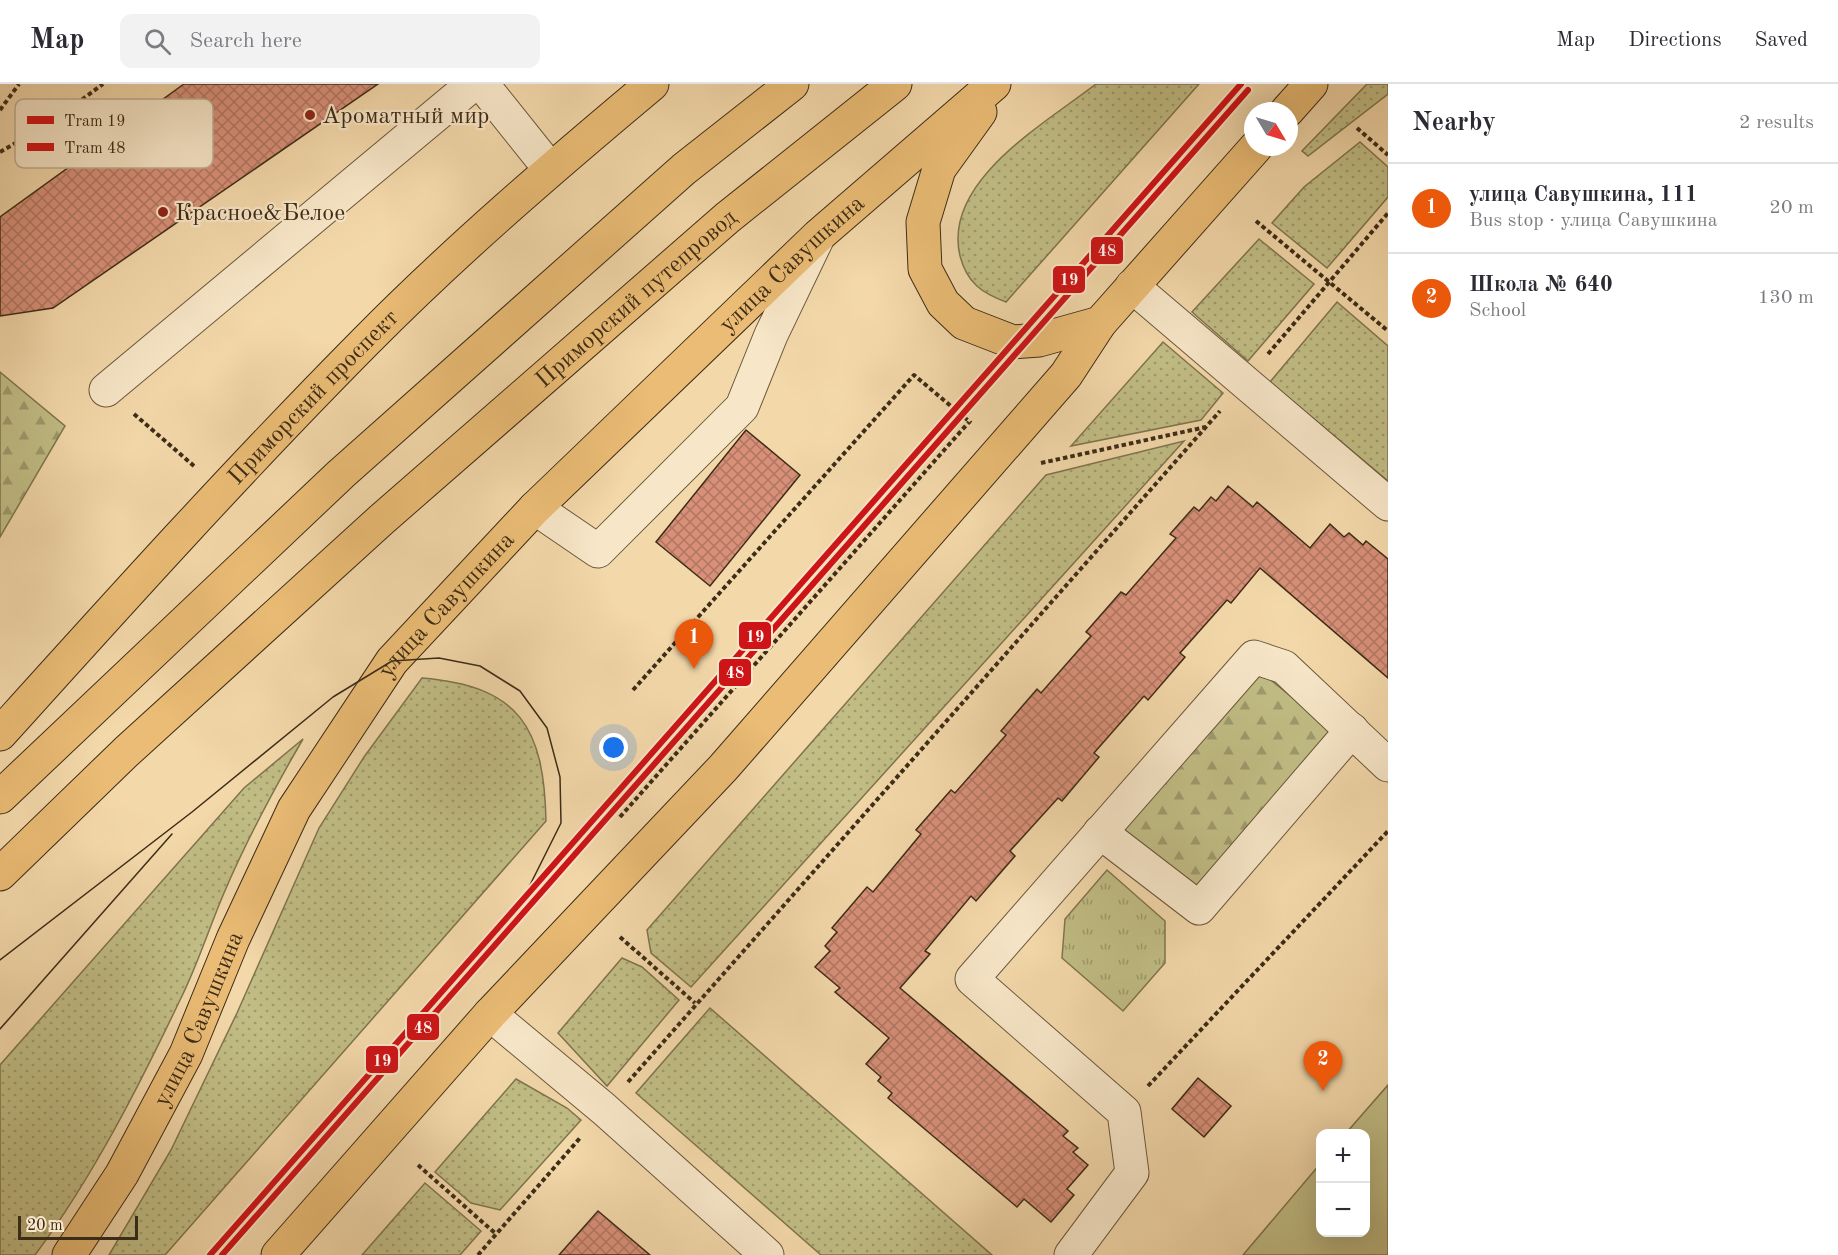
<!DOCTYPE html>
<html lang="en">
<head>
<meta charset="utf-8">
<style>
	:root { --surface:#fff; --page:#f2f2f3; --text:#2b2b33; --muted:#7c7c81; --line:#e1e1e2; --accent:#ea580c }
	body { margin:0; font-family:"Old Standard TT",serif; background:var(--page); color:var(--text) }
	.controls { position:absolute; right:18px; bottom:18px; display:grid; overflow:hidden; border-radius:12px; box-shadow:0 6px 24px #0002 }
	.controls button { width:54px; height:54px; display:grid; place-items:center; padding:0; border:0; border-bottom:2px solid var(--line); background:var(--surface); color:var(--text); font:30px sans-serif }
	.compass { position:absolute; left:1244px; top:18px; width:54px; height:54px; border-radius:50%; background:var(--surface); box-shadow:0 6px 24px #0002; rotate:128deg }
	.scale { position:absolute; left:18px; bottom:15px; width:120px; box-sizing:border-box; padding-left:6px; border:3px solid #3d2c17; border-top:0; font-size:16px; line-height:21px; white-space:nowrap; color:#3d2c17; -webkit-text-stroke:4px #f7e6c8; paint-order:stroke }
	.you { position:absolute; left:614px; top:664px; width:21px; height:21px; margin:-15px; border:4px solid #fff; border-radius:50%; background:#1a73e8; box-shadow:0 0 0 9px #1a73e833 }
	.badge { display:grid; place-items:center; width:39px; height:39px; border-radius:50%; background:var(--accent); color:#fff; font-size:20px; font-weight:700 }
	.pin { position:absolute; translate:-50% -50px; filter:drop-shadow(0 2px 3px #0008) }
	.pin::after { content:''; position:absolute; top:32px; width:21px; height:18px; background:inherit; clip-path:polygon(0 0,100% 0,50% 100%) }
	.list { margin:0; padding:0; list-style:none }
	h2 { display:flex; justify-content:space-between; align-items:center; height:78px; margin:0; padding:0 24px; font-size:26px }
	h2 small { font-size:20px; font-weight:400; color:var(--muted) }
	.list li { display:grid; grid-template-columns:39px 1fr auto; gap:18px; align-items:center; box-sizing:border-box; height:90px; padding:0 24px; border-top:2px solid var(--line) }
	.list b { display:block; font-size:22px; white-space:nowrap }
	.list p { margin:0; font-size:20px; white-space:nowrap; color:var(--muted) }
	.list em { font-size:20px; font-style:normal; color:var(--muted) }
	.icon { flex:none; width:33px; height:33px; fill:none; stroke:currentColor; stroke-width:2; stroke-linecap:round; stroke-linejoin:round }
	.map { position:relative; flex:none; width:1388px; height:1171px; overflow:hidden }
	header { display:flex; align-items:center; gap:36px; box-sizing:border-box; height:84px; padding:0 30px; background:var(--surface); border-bottom:2px solid var(--line) }
	header strong { font-size:28px }
	nav { display:flex; gap:33px; margin-inline-start:auto; font-size:21px }
	.search { width:420px; height:54px; background:var(--page); display:flex; align-items:center; gap:15px; box-sizing:border-box; padding:0 21px; border-radius:12px; color:var(--muted); font-size:22px }
	main { display:flex }
	aside { flex:1; background:var(--surface) }
	.map>svg:first-child { display:block }
</style>
</head>
<body>
<header>
<strong>Map</strong>
<div class="search"><svg class="icon" aria-label="search" viewBox="0 0 24 24"><circle cx="10" cy="10" r="6"/><path d="M15 15l6 6"/></svg>Search here</div>
<nav><a>Map</a><a>Directions</a><a>Saved</a></nav>
</header>
<main>
<div class="map">
<svg width="1388" height="1171" viewBox="0 0 1388 1171">
	<defs>
		<pattern id="grass-dots" width="8" height="8" patternUnits="userSpaceOnUse" patternTransform="scale(1.5)"><rect width="8" height="8" fill="#c1bd85"/><path d="M2 2h.1M6 6h.1" fill="none" stroke="#9e9a6c" stroke-width="1.8" stroke-linecap="round"/></pattern>
		<pattern id="forest-firs" width="22" height="20" patternUnits="userSpaceOnUse" patternTransform="scale(1.5)"><rect width="22" height="20" fill="#c1bd85"/><path d="M5 1l3.5 6h-7zM16 11l3.5 6h-7z" fill="#9e9a6c"/></pattern>
		<pattern id="park-tufts" width="24" height="20" patternUnits="userSpaceOnUse" patternTransform="scale(1.5)"><rect width="24" height="20" fill="#c1bd85"/><path d="M3 7l-1-3M5 7V3M7 7l1-3M15 17l-1-3M17 17v-4M19 17l1-3" fill="none" stroke="#9e9a6c"/></pattern>
		<pattern id="building-cross-hatch" width="8" height="8" patternUnits="userSpaceOnUse" patternTransform="scale(1.5)"><rect width="8" height="8" fill="#d89079"/><path d="M0 0l8 8M0 8l8-8" fill="none" stroke="#b07662"/></pattern>
	</defs>
	<rect width="100%" height="100%" fill="#f3d8aa"/>
	<filter id="stains"><feTurbulence type="fractalNoise" baseFrequency=".00333" numOctaves="4"/><feColorMatrix values="0 0 0 0 .2 0 0 0 0 .09 0 0 0 0 .02 0 0 0 .5 -.17"/></filter>
	<radialGradient id="worn" r=".72"><stop offset=".6" stop-color="#630" stop-opacity="0"/><stop offset="1" stop-color="#630" stop-opacity=".3"/></radialGradient>
	<!-- grass -->
	<g fill="url(#grass-dots)" stroke="#7f744e" stroke-width="1.5">
		<path d="M1096,0H1199L1006,218C982,209 967,199 960,172C942,97 1046,39 1096,0Z"/>
		<path d="M1367,0H1388V10L1308,72L1302,67Z"/>
		<path d="M1360,58L1388,83V113L1327,184L1272,139L1304,103Z"/>
		<path d="M1259,155L1314,200L1248,277L1192,228Z"/>
		<path d="M1337,218L1388,262V397L1270,298Z"/>
		<path d="M1163,258L1223,309L1201,336L1071,362Z"/>
		<path d="M1184,357L691,903L651,869L647,846L1046,391Z"/>
		<path d="M422,594C520,602 544,644 546,737L165,1171H109L171,1066L237,929L319,744L364,673Z"/>
		<path d="M303,655C274,705 247,755 224,809C209,844 198,880 181,914C139,1002 93,1093 35,1171H0V981L244,704Z"/>
		<path d="M622,874L642,883L679,916L607,1002L558,949Z"/>
		<path d="M710,924L992,1171H821L636,1009Z"/>
		<path d="M516,995L567,1024L581,1036L500,1126L471,1119L435,1088Z"/>
		<path d="M425,1099L481,1147L460,1171H362Z"/>
	</g>
	<!-- forest -->
	<g fill="url(#forest-firs)" stroke="#7f744e" stroke-width="1.5">
		<path d="M0,288L65,342L0,453Z"/>
		<path d="M1256,584L1336,649L1200,810L1116,745Z"/>
	</g>
	<!-- park -->
	<path fill="url(#park-tufts)" stroke="#7f744e" stroke-width="1.5" d="M1107,786L1165,837V879L1123,927L1062,874L1065,835Z"/>
	<!-- garden -->
	<path fill="#c1bd85" stroke="#7f744e" stroke-width="1.5" d="M1388,1001V1171H1243L1320,1080V1148H1366V1050L1346,1049Z"/>
	<!-- building -->
	<g fill="url(#building-cross-hatch)" stroke="#3d2c17" stroke-width="1.5">
		<path d="M184,0H378L53,224L0,232V133Z"/>
		<path d="M746,346L800,391L710,502L656,458Z"/>
		<path d="M1228,402L1253,423L1257,418L1310,464L1330,440L1344,453L1349,449L1363,461L1366,457L1388,475V594L1260,484L1231,519L1227,516L1180,569L1185,573L1148,616L1144,612L1094,669L1099,673L1062,717L1058,714L1010,767L1015,772L976,817L971,812L925,867L930,870L900,904L1068,1047L1063,1052L1078,1064L1073,1068L1088,1081L1067,1105L1074,1111L1051,1138L1024,1115L1017,1123L888,1014L892,1009L878,997L881,993L866,980L889,954L835,908L840,904L815,883L830,867L825,862L837,848L832,844L867,803L873,808L921,750L916,746L951,706L955,709L1006,651L1001,647L1037,605L1041,609L1091,552L1086,548L1121,508L1126,511L1176,454L1170,450L1194,423L1199,427L1211,413L1216,417Z"/>
		<path d="M1198,994L1231,1022L1204,1053L1172,1025Z"/>
		<path d="M598,1127L650,1171H559Z"/>
	</g>
	<g fill="none" stroke-linecap="round" stroke-linejoin="round">
		<!-- minor casing -->
		<g stroke="#6a573c" stroke-width="35">
			<g id="minor">
				<path d="M482,0L550,85"/>
				<path d="M1132,202L1388,420"/>
				<path d="M106,306L473,0"/>
				<path d="M535,424L598,467L742,323L771,251L818,153"/>
				<path d="M1100,748L1199,824L1352,646"/>
				<path d="M490,930L604,1025L767,1171"/>
				<path d="M1071,1171L1132,1089L1124,1028L972,895L1254,573L1284,583L1388,681"/>
			</g>
		</g>
		<!-- major casing -->
		<g stroke="#3d2c17" stroke-width="35">
			<g id="major">
				<path d="M1287,27L1311,0"/>
				<path d="M980,28L939,85L923,138L925,185L943,219L964,239L1013,258L1039,256L1100,239"/>
				<path id="s1" d="M0,650C120,517 240,384 366,257C456,166 554,82 652,0"/>
				<path d="M0,713L341,390L684,85L792,0"/>
				<path id="s2" d="M0,790L126,668L381,436L727,134L895,0"/>
				<path id="s3" d="M69,1171L122,1090L186,970L233,855L294,725L392,577L535,424L818,152L994,0"/>
				<path d="M278,1171L490,930L723,684L1066,291L1100,239L1256,63"/>
			</g>
		</g>
		<!-- path -->
		<g stroke="#3d2c17" stroke-width="4" stroke-dasharray="4.5 3" stroke-linecap="butt">
			<path d="M0,26L19,0"/>
			<path d="M1357,44L1388,71"/>
			<path d="M0,68L49,40L103,0"/>
			<path d="M1256,137L1388,247"/>
			<path d="M1268,270L1388,129"/>
			<path d="M134,330L194,382"/>
			<path d="M1041,379L1206,343"/>
			<path d="M633,606L914,291L971,339"/>
			<path d="M620,733L969,338"/>
			<path d="M620,853L695,919"/>
			<path d="M628,998L1220,327"/>
			<path d="M1148,1002L1388,747"/>
			<path d="M418,1081L496,1150"/>
			<path d="M478,1171L580,1054"/>
		</g>
		<!-- minor -->
		<use href="#minor" stroke="#f7e6c8" stroke-width="33"/>
		<!-- major -->
		<use href="#major" stroke="#eabc75" stroke-width="33"/>
		<!-- tram -->
		<g stroke="#3d2c17" stroke-width="1.5">
			<path d="M0,876L192,728L333,613L392,577L439,574L480,582L520,607L547,644L560,693L561,739L523,815"/>
			<path d="M0,945L172,750"/>
		</g>
		<!-- tram-1 casing -->
		<g stroke="#f7e6c8" stroke-width="10">
			<path id="tram-1" d="M210,1171L1241,0"/>
		</g>
		<!-- tram-2 casing -->
		<g stroke="#f7e6c8" stroke-width="10">
			<path id="tram-2" d="M222,1171L1248,6"/>
		</g>
		<!-- tram-1 -->
		<use href="#tram-1" stroke="#ce1417" stroke-width="6"/>
		<!-- tram-2 -->
		<use href="#tram-2" stroke="#ce1417" stroke-width="6"/>
	</g>
	<!-- markers -->
	<g fill="#8f2418" stroke="#f7e6c8" stroke-width="2">
		<circle cx="310" cy="31" r="6"/>
		<circle cx="163" cy="128" r="6"/>
	</g>
	<g text-anchor="middle" stroke-width="4.5" stroke-linejoin="round" paint-order="stroke">
		<!-- poi labels -->
		<g font-size="24" fill="#3d2c17" stroke="#f7e6c8" text-anchor="start">
			<text x="322" y="39">Ароматный мир</text>
			<text x="175" y="136">Красное&amp;Белое</text>
		</g>
		<!-- street labels -->
		<g font-size="24" fill="#3d2c17" stroke="#f7e6c8">
			<text dy="8" stroke="none"><textPath href="#s3" startOffset="1242">улица Савушкина</textPath></text>
			<text dy="8" stroke="none"><textPath href="#s2" startOffset="858">Приморский путепровод</textPath></text>
			<text dy="8" stroke="none"><textPath href="#s1" startOffset="460">Приморский проспект</textPath></text>
			<text dy="8" stroke="none"><textPath href="#s3" startOffset="756">улица Савушкина</textPath></text>
			<text dy="8" stroke="none"><textPath href="#s3" startOffset="270">улица Савушкина</textPath></text>
		</g>
	</g>
	<!-- legend -->
	<rect x="15" y="15" width="198" height="69" rx="9" fill="#f7e6c8" stroke="#bfae93" stroke-width="1.5"/>
	<rect x="27" y="32" width="27" height="8" fill="#ce1417"/>
	<rect x="27" y="59" width="27" height="8" fill="#ce1417"/>
	<g font-size="16" fill="#3d2c17">
		<text x="64" y="42">Tram 19</text>
		<text x="64" y="69">Tram 48</text>
	</g>
	<g stroke="#f7e6c8" stroke-width="2">
		<rect x="1090" y="152" width="34" height="29" rx="6" fill="#ce1417"/>
		<rect x="1052" y="181" width="34" height="29" rx="6" fill="#ce1417"/>
		<rect x="738" y="537" width="34" height="29" rx="6" fill="#ce1417"/>
		<rect x="718" y="574" width="34" height="29" rx="6" fill="#ce1417"/>
		<rect x="406" y="929" width="34" height="28" rx="6" fill="#ce1417"/>
		<rect x="365" y="961" width="34" height="29" rx="6" fill="#ce1417"/>
	</g>
	<g font-size="16" text-anchor="middle" font-weight="bold" fill="#fff">
		<text x="1107" y="172">48</text>
		<text x="1069" y="201">19</text>
		<text x="755" y="558">19</text>
		<text x="735" y="594">48</text>
		<text x="423" y="949">48</text>
		<text x="382" y="982">19</text>
	</g>
	<rect width="100%" height="100%" filter="url(#stains)"/>
	<rect width="100%" height="100%" fill="url(#worn)"/>
</svg>
<div class="controls">
<button>+</button>
<button>−</button>
</div>
<svg class="compass" viewBox="-18 -18 36 36"><path d="M0-13l5 13h-10z" fill="#e53935"/><path d="M0 13l5-13h-10z" fill="#7c7c81"/></svg>
<div class="scale">20 m</div>
<div class="you"></div>
<div class="pin badge" style="left:694px;top:585px">1</div>
<div class="pin badge" style="left:1323px;top:1007px">2</div>
</div>
<aside>
<h2>Nearby<small>2 results</small></h2>
<ul class="list">
<li><span class="badge">1</span><div><b>улица Савушкина, 111</b><p>Bus stop · улица Савушкина</p></div><em>20 m</em></li>
<li><span class="badge">2</span><div><b>Школа № 640</b><p>School</p></div><em>130 m</em></li>
</ul>
</aside>
</main>
</body>
</html>
